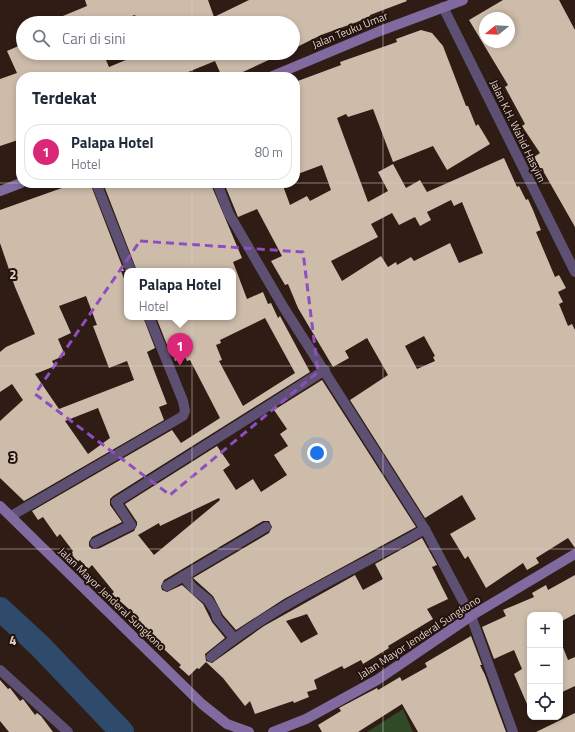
<!DOCTYPE html>
<html lang="id">
<head>
<meta charset="utf-8">
<style>
	:root { --surface:#fff; --page:#f6f6f7; --text:#1f2937; --muted:#747a83; --line:#e0e1e3; --accent:#db2777 }
	body { margin:0; font-family:"Titillium Web",sans-serif; background:var(--page); color:var(--text) }
	.controls { position:absolute; right:12px; bottom:12px; display:grid; overflow:hidden; border-radius:8px; box-shadow:0 2px 6px #0003 }
	.controls button { width:36px; height:36px; display:grid; place-items:center; padding:0; border:0; border-bottom:1px solid var(--line); background:var(--surface); color:var(--text); font:20px sans-serif }
	.compass { position:absolute; left:479px; top:12px; width:36px; height:36px; border-radius:50%; background:var(--surface); box-shadow:0 2px 6px #0003; rotate:252deg }
	.you { position:absolute; left:317px; top:453px; width:14px; height:14px; margin:-10px; border:3px solid #fff; border-radius:50%; background:#1a73e8; box-shadow:0 0 0 6px #1a73e833 }
	.badge { display:grid; place-items:center; width:26px; height:26px; border-radius:50%; background:var(--accent); color:#fff; font-size:13px; font-weight:700 }
	.pin { position:absolute; translate:-50% -33px; filter:drop-shadow(0 1px 2px #0008) }
	.pin::after { content:''; position:absolute; top:21px; width:14px; height:12px; background:inherit; clip-path:polygon(0 0,100% 0,50% 100%) }
	.popup { position:absolute; left:124px; top:268px; width:112px; height:52px; box-sizing:border-box; display:grid; place-content:center; border-radius:8px; background:var(--surface); filter:drop-shadow(0 1px 3px #0005); font-size:13px; white-space:nowrap; color:var(--muted) }
	.popup b { font-size:15px; color:var(--text) }
	.popup::after { content:''; position:absolute; left:50%; top:100%; margin-left:-8px; border:8px solid transparent; border-top-color:var(--surface) }
	.list { margin:0; padding:0; list-style:none }
	h2 { display:flex; justify-content:space-between; align-items:center; height:52px; margin:0; padding:0 16px; font-size:17px }
	h2 small { font-size:13px; font-weight:400; color:var(--muted) }
	.list li { display:grid; grid-template-columns:26px 1fr auto; gap:12px; align-items:center; box-sizing:border-box; height:56px; margin:0 8px 8px; padding:0 8px; border:1px solid var(--line); border-radius:16px }
	.list b { display:block; font-size:15px; white-space:nowrap }
	.list p { margin:0; font-size:13px; white-space:nowrap; color:var(--muted) }
	.list em { font-size:13px; font-style:normal; color:var(--muted) }
	.icon { flex:none; width:22px; height:22px; fill:none; stroke:currentColor; stroke-width:2; stroke-linecap:round; stroke-linejoin:round }
	.map { position:relative; flex:none; width:575px; height:732px; overflow:hidden }
	.search { position:absolute; background:var(--surface); box-shadow:0 2px 6px #0003; left:16px; top:16px; width:284px; height:44px; display:flex; align-items:center; gap:10px; box-sizing:border-box; padding:0 14px; border-radius:22px; color:var(--muted); font-size:15px }
	.panel { position:absolute; background:var(--surface); box-shadow:0 2px 6px #0003; left:16px; top:72px; width:284px; height:116px; border-radius:16px }
	.map>svg:first-child { display:block }
</style>
</head>
<body>
<div class="map">
<svg width="575" height="732" viewBox="0 0 575 732">
	<rect width="100%" height="100%" fill="#2e1c15"/>
	<!-- green -->
	<path fill="#304927" d="M403,709L413,732H367Z"/>
	<g fill="none" stroke-linecap="round" stroke-linejoin="round">
		<!-- river -->
		<path stroke="#2e4b6c" stroke-width="24" d="M0,609L40,646L122,732"/>
	</g>
	<!-- building -->
	<g fill="#cdbcaa" fill-rule="evenodd">
		<path d="M85,0H208L214,17L249,0H406L407,1L370,15V16L357,22L321,35L293,49V23H138L135,15L111,23H46L87,6Z"/>
		<path d="M503,0H559L575,30V227L542,169L541,170L534,157L540,153L522,126L525,124L505,87L508,85L469,20ZM485,18H509V42H485Z"/>
		<path d="M421,30L432,33L443,46L466,106H468L476,126L478,124L490,144L447,170L433,146L393,162L373,109L348,117L346,114L337,118L368,202L388,191L378,172L393,164L406,188L420,180L427,192L504,158L517,187L519,186L526,200L528,199L533,210L541,230L536,232L555,277L559,275L566,288L558,292L563,302L559,304L568,326L572,324L575,330V548L568,538L536,558L539,563L527,570L523,563L486,588L468,556L465,559L450,534L476,519L462,495L425,518L350,400L388,375L367,338L345,351L349,358L333,367L298,308L288,284L285,285L271,261L282,256L257,209L238,217L224,183H282L290,205L307,196L310,201L331,190L322,165L295,175V82L341,65L340,62L397,42L396,39ZM451,200L454,206L462,202L483,253L459,263L450,243L414,261L411,257L397,265L396,262L388,267L381,256L342,281L331,261L378,237L371,224L392,213L399,225L415,217L420,226L431,220L427,212ZM424,336L435,356L433,357L435,361L417,369L405,346Z"/>
		<path d="M23,44V53H103L109,67L133,57L131,53H284L234,76L233,72L222,77L215,61L176,77H21V139L0,146V79L17,73L7,51Z"/>
		<path d="M76,183H90L124,271H121L127,286V317H143L155,348L147,352L167,404L159,407L164,420L24,501L0,478V421L23,400L12,384L0,392V352L6,347L35,334L15,287L0,243V210ZM86,296L97,325L93,326L109,368L127,361L134,380L59,409L35,374L55,366L52,361L65,355L58,339L71,333L59,306ZM98,408L110,438L88,454L65,421Z"/>
		<path d="M103,183H207L209,188L212,187L242,258L233,262L247,299L263,292L268,304L271,303L278,318L280,316L310,372L113,496L110,499V505L122,522L92,537L89,542V546L92,549H98L134,531L137,525V522L125,504L217,446L230,465L223,470L236,490L253,479L261,492L287,475L274,455L288,446L280,434L287,429L274,410L322,380L416,527L284,599L236,630L223,615L213,596L193,578L269,533L272,527L269,521H263L164,580L161,586L162,590L167,592L182,585L203,604L212,622L225,638L205,654L206,661L212,663L264,626L355,575L363,590L383,579L375,564L422,538L437,565L432,567L448,599L427,609L433,619L388,646L389,648L363,664L361,660L344,669L342,666L314,680L317,689L307,692L309,697L294,703L293,701L255,714L250,701L245,706L223,678L206,662L199,669L197,668L189,676L179,667L181,665L135,622L139,618L112,594L114,592L92,565L88,569L80,560L77,562L71,553L73,551L60,534L57,537L43,517L38,520L32,511L172,430L181,443L220,418L190,360L187,361L185,357L175,361L173,354L171,355L156,317H233V271H137ZM265,318L295,373L243,406L219,361L222,360L216,345L221,343L220,340ZM219,498L220,500L154,555L138,535L159,523L160,526ZM307,614L318,634L301,643L286,621Z"/>
		<path d="M575,575V614L560,622V615H530V711L514,674L522,669L514,650L494,659L482,627L506,616L503,610L534,597L532,593L546,585L548,590Z"/>
		<path d="M471,636L482,665H480L485,675L506,732H418L402,704L358,732H322L318,725L341,711L339,708L377,688L378,690L400,677L402,681L427,667L425,663Z"/>
		<path d="M560,640L568,660L575,657V686L560,693Z"/>
		<path d="M0,680L8,689L10,688L20,701L23,699L35,715L37,713L41,716L53,732H9L0,721Z"/>
		<path d="M575,713V732H536Z"/>
	</g>
	<g fill="none" stroke-linecap="round" stroke-linejoin="round">
		<!-- street -->
		<g stroke="#5e5072" stroke-width="10">
			<path d="M443,7L575,272"/>
			<path d="M96,183L131,271"/>
			<path d="M217,183L229,214L284,308L426,531L471,616L513,732"/>
			<path d="M11,516L183,416L185,411L183,401L149,317"/>
			<path d="M95,543L131,525L116,502L325,370"/>
			<path d="M183,576L193,588L208,600L215,611L217,618L234,638"/>
			<path d="M167,586L266,527"/>
			<path d="M211,657C273,605 355,570 425,529"/>
			<path d="M0,670L68,732"/>
		</g>
		<!-- secondary -->
		<g stroke="#806aa0" stroke-width="10">
			<path d="M270,77L380,31L463,0"/>
			<path d="M0,191L21,183"/>
			<path d="M0,506L202,704L227,724L249,732"/>
			<path d="M273,732L306,719L377,680L471,616L575,554"/>
		</g>
	</g>
	<!-- marked area -->
	<path fill="none" stroke="#8f4dc2" stroke-width="3" stroke-dasharray="8 5" stroke-linejoin="round" d="M140,241L303,252L318,372L170,495L35,394Z"/>
	<!-- grid -->
	<path fill="none" stroke="#ded2cd" stroke-width="1" stroke-opacity="0.55" d="M192,0V23M383,0V732M192,53V77M0,183H21M21,183H295M192,183V732M295,183H575M0,366H575M0,549H575"/>
	<g text-anchor="middle" stroke-width="4" stroke-linejoin="round" paint-order="stroke">
		<!-- street labels -->
		<g font-size="11" fill="#ded2cd" stroke="#24130c">
			<text transform="translate(350 30) rotate(-22)" y="4">Jalan Teuku Umar</text>
			<text transform="translate(518 131) rotate(64)" y="4">Jalan K.H. Wahid Hasyim</text>
			<text transform="translate(112 599) rotate(44)" y="4">Jalan Mayor Jenderal Sungkono</text>
			<text transform="translate(419 637) rotate(-33)" y="4">Jalan Mayor Jenderal Sungkono</text>
		</g>
	</g>
	<g font-size="13" text-anchor="middle" font-weight="bold" fill="#ded2cd" stroke="#24130c" stroke-width="4" stroke-linejoin="round" paint-order="stroke">
		<text x="13" y="279">2</text>
		<text x="13" y="462">3</text>
		<text x="13" y="645">4</text>
	</g>
</svg>
<div class="controls">
<button>+</button>
<button>−</button>
<button><svg class="icon" aria-label="locate" viewBox="0 0 24 24"><circle cx="12" cy="12" r="6"/><path d="M12 2v4M12 18v4M2 12h4M18 12h4"/></svg></button>
</div>
<svg class="compass" viewBox="-18 -18 36 36"><path d="M0-13l5 13h-10z" fill="#e53935"/><path d="M0 13l5-13h-10z" fill="#747a83"/></svg>
<div class="you"></div>
<div class="pin badge" style="left:180px;top:366px">1</div>
<div class="popup"><b>Palapa Hotel</b>Hotel</div>
<div class="search"><svg class="icon" aria-label="search" viewBox="0 0 24 24"><circle cx="10" cy="10" r="6"/><path d="M15 15l6 6"/></svg>Cari di sini</div>
<section class="panel">
<h2>Terdekat<small></small></h2>
<ul class="list">
<li><span class="badge">1</span><div><b>Palapa Hotel</b><p>Hotel</p></div><em>80 m</em></li>
</ul>
</section>
</div>
</body>
</html>
